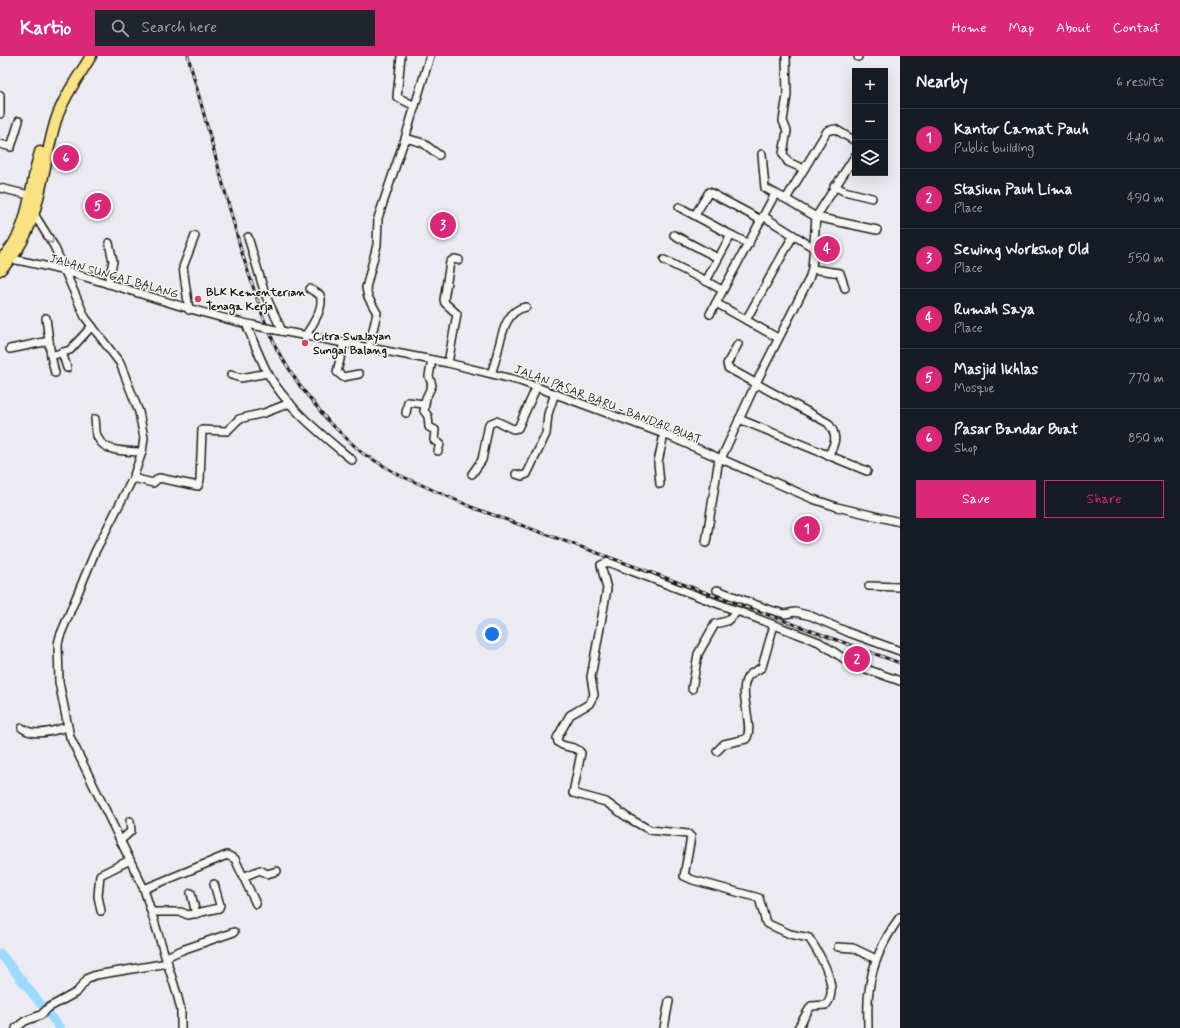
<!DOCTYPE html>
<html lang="en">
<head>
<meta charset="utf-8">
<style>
	:root { --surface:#171b24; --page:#20242c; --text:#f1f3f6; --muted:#9ea1a6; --line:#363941; --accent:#db2777 }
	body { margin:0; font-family:Mynerve,sans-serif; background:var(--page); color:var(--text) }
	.controls { position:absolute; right:12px; top:12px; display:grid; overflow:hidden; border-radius:0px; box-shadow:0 4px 16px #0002 }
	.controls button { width:36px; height:36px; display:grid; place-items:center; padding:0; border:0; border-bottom:1px solid var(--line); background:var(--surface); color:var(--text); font:20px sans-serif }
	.you { position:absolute; left:492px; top:578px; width:14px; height:14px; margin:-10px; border:3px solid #fff; border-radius:50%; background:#1a73e8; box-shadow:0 0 0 6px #1a73e833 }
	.badge { display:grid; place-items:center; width:26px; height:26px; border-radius:50%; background:var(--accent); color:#fff; font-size:13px; font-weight:700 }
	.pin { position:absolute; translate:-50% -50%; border:2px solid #fff; box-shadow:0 1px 4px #0006 }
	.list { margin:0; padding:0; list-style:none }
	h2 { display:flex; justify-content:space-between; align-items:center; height:52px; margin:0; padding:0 16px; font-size:17px }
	h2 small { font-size:13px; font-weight:400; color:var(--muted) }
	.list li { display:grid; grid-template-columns:26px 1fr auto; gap:12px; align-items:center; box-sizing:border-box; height:60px; padding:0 16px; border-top:1px solid var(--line) }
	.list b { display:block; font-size:15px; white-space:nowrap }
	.list p { margin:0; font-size:13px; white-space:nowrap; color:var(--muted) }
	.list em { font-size:13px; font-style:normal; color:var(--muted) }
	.actions { display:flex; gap:8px; padding:12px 16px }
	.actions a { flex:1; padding:9px 0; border:1px solid var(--accent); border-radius:0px; text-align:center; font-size:14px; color:var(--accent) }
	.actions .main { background:var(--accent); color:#fff }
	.icon { flex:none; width:22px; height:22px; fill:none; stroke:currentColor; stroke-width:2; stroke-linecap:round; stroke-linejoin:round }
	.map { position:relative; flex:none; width:900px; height:972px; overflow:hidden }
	header { display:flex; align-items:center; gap:24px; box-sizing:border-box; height:56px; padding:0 20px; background:var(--accent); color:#fff }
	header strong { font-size:19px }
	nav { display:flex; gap:22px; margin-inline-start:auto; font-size:14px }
	.search { width:280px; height:36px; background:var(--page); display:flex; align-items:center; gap:10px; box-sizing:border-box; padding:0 14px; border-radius:0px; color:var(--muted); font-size:15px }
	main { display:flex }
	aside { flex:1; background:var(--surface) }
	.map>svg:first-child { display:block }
</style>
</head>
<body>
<header>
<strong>Kartio</strong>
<div class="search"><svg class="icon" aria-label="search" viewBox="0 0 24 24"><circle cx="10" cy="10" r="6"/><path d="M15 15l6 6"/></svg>Search here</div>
<nav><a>Home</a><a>Map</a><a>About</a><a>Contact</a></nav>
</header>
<main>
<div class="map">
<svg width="900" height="972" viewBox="0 0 900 972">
	<rect width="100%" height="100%" fill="#ecebf1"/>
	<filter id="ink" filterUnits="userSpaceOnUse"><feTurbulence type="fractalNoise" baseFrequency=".025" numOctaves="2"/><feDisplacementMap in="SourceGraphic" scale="8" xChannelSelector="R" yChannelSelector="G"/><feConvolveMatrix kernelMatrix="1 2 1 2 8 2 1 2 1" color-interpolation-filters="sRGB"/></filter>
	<g filter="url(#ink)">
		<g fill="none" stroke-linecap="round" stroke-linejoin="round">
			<!-- river -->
			<path stroke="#9cdbfd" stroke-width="9" d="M0,897L60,972"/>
			<!-- minor casing -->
			<g stroke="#1c1c1c" stroke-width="10">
				<g id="minor">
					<path d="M401,0L397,41L415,50"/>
					<path d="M786,0L787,39L783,65L787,75L783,98L788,106L804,113"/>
					<path d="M858,1V0"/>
					<path d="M0,39V58"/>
					<path d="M404,86L430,0"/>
					<path d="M0,88L11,91L19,65"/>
					<path d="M762,98L765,132L776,138"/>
					<path d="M834,130L844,135L872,142"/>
					<path d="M0,132L29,139"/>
					<path d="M786,143L816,161L877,174"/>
					<path d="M679,151L731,179"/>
					<path d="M34,158L54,190L85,261L120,307L139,356L144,382L142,396L133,422L95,496L60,580L58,588L59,626L70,681L144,833L177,938L181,954V972"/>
					<path d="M695,159L709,136L761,164"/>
					<path d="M763,160L814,192"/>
					<path d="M674,179L718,202"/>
					<path d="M248,181L265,238L282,275"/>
					<path d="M11,203C95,218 174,253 257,270"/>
					<path d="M664,204L706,225L731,179L749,188"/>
					<path d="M812,213L840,217L845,232"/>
					<path d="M706,225L722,234"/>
					<path d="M108,228L113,205L109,187"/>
					<path d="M716,247L774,140L776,138L786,143L827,75L835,73L855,85"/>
					<path d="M189,254L183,211L195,180"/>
					<path d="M710,258L716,247L778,282"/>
					<path d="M46,262L51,300L70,294L92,270"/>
					<path d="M746,264L793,180"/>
					<path d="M246,268C253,284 259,300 267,316C287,352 321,378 352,404"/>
					<path d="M276,274L448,307L520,325L664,378L813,443L837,451L900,466"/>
					<path d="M306,279C312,269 325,251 320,239L310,233"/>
					<path d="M344,286L337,316L343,321L359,318"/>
					<path d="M738,288L727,308L728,312L828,367C838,380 836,386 828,400"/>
					<path d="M369,291L377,257L368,241L366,232L377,189L378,162L402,91L404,86L409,83L423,87L439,99"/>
					<path d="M10,293L49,285"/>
					<path d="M62,296L67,312"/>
					<path d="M51,300L55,317"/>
					<path d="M432,304L429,320L432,329L426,342L424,355L428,360L429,371L435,374L434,384L440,388L438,395"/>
					<path d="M448,307L457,258L445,247L444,244L450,206L454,203L459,204"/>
					<path d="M491,317C501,297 499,255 526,251"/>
					<path d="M231,319L241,322L268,317"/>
					<path d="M406,357L408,346L424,348"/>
					<path d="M95,363C96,368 95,377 98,382C105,397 128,395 142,396"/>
					<path d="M739,363L867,415"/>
					<path d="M721,403L756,327L809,223L812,213L816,161L855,100"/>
					<path d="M472,418L482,404L489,368L496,365L513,373L518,372L537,330"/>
					<path d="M516,418L522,420L527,418L546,378L548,358L555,337"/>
					<path d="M133,422L153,427L159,422L198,430L200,424L202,374L227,375L239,363L264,357L290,347"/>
					<path d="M660,428L658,406L664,378"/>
					<path d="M706,487L719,402"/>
					<path d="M869,530L900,531"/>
					<path d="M717,534L767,553L785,558L795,556L811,560L850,577L900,595"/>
					<path d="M692,633L698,598L715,568L727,565L738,555"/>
					<path d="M22,672C36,682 53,674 68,671"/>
					<path d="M717,695L724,688L746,683C755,672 738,637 747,622C749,617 757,615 762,611L774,569"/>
					<path d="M120,785L131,775L130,765"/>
					<path d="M243,821L260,814L267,818L277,815"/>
					<path d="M144,833L227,799L235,803L256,848"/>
					<path d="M191,837L196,858"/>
					<path d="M101,855L98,840L100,819L130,804"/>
					<path d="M152,856H181L188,859L219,852L220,849L214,828"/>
					<path d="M838,891L853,892L876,903"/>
					<path d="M166,901L182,894L234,876"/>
					<path d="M16,972L25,965L41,959L48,952L77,936L88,922L96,919L168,907"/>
					<path d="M664,972L669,945"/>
					<path d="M798,972L811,950L826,949C841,932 819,897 809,882L790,878L766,867L759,842L693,824L684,820L691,781L688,778L650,774L628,762L606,746L573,737L581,697C576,689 564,693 558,686L557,682L570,659L589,648L594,639L591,621L607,533L601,509L608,506L819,586L852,608L900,625"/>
					<path d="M868,972C868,960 867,947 869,935C872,907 884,883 900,861"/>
				</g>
			</g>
			<!-- highway casing -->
			<g stroke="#1c1c1c" stroke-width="13">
				<g id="highway">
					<path d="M0,204C30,177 29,133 40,96"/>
					<path d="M0,214C42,175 40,115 56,64C63,42 79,20 91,0"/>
				</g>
			</g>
			<!-- minor -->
			<use href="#minor" stroke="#f6f6f2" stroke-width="7"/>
			<!-- highway -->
			<use href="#highway" stroke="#f8e281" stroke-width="10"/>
			<!-- rail casing -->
			<g stroke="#1c1c1c" stroke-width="3">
				<path id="rail" d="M188,0L241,194L262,258L277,294L300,330L329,366L362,397L399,419L474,452L900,607"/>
			</g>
			<!-- rail -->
			<use href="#rail" stroke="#f6f6f2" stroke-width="1.5" stroke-dasharray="4.5" stroke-linecap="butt"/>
			<!-- minor-bridge casing -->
			<g stroke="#1c1c1c" stroke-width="10" stroke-linecap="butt">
				<path id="minor-bridge" d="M257,270L276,274"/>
			</g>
			<!-- minor-bridge -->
			<use href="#minor-bridge" stroke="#f6f6f2" stroke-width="7"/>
		</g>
		<!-- one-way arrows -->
		<defs><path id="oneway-chevron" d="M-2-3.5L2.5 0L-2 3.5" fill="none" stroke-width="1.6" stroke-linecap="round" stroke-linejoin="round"/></defs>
		<use stroke="#949492" href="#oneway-chevron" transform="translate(51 185) rotate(63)"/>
	</g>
	<!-- markers -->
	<g fill="#d1495b" stroke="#f6f6f2" stroke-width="1.5">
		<circle cx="198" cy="243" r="4"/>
		<circle cx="305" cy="287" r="4"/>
	</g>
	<g text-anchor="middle" stroke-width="3" stroke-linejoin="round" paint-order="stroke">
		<!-- street labels -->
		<g font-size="12" fill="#1c1c1c" stroke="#f6f6f2">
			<text transform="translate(114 220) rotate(16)" y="4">JALAN SUNGAI BALANG</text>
			<text transform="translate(608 348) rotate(21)" y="4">JALAN PASAR BARU - BANDAR BUAT</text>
		</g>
		<!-- poi labels -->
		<g font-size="12" font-weight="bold" fill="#1c1c1c" stroke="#f6f6f2" text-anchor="start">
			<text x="206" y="240">BLK Kementerian<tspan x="206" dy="14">Tenaga Kerja</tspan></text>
			<text x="313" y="284">Citra Swalayan<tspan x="313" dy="14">Sungai Balang</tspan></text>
		</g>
	</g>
</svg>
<div class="controls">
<button>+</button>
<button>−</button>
<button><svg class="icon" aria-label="layers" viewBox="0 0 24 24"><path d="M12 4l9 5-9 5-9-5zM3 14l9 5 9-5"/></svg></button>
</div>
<div class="you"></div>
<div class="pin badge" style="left:807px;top:473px">1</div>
<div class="pin badge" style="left:857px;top:603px">2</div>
<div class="pin badge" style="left:443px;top:169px">3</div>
<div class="pin badge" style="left:827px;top:193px">4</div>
<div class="pin badge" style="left:98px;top:150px">5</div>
<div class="pin badge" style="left:66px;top:102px">6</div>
</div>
<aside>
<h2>Nearby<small>6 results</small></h2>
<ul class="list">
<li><span class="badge">1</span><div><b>Kantor Camat Pauh</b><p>Public building</p></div><em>440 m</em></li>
<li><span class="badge">2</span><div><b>Stasiun Pauh Lima</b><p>Place</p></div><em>490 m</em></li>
<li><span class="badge">3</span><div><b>Sewing Workshop Old</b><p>Place</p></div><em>550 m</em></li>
<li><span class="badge">4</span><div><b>Rumah Saya</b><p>Place</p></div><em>680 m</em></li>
<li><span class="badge">5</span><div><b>Masjid Ikhlas</b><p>Mosque</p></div><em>770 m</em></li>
<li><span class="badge">6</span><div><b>Pasar Bandar Buat</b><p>Shop</p></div><em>850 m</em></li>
</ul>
<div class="actions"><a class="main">Save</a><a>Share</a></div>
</aside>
</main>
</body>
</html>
